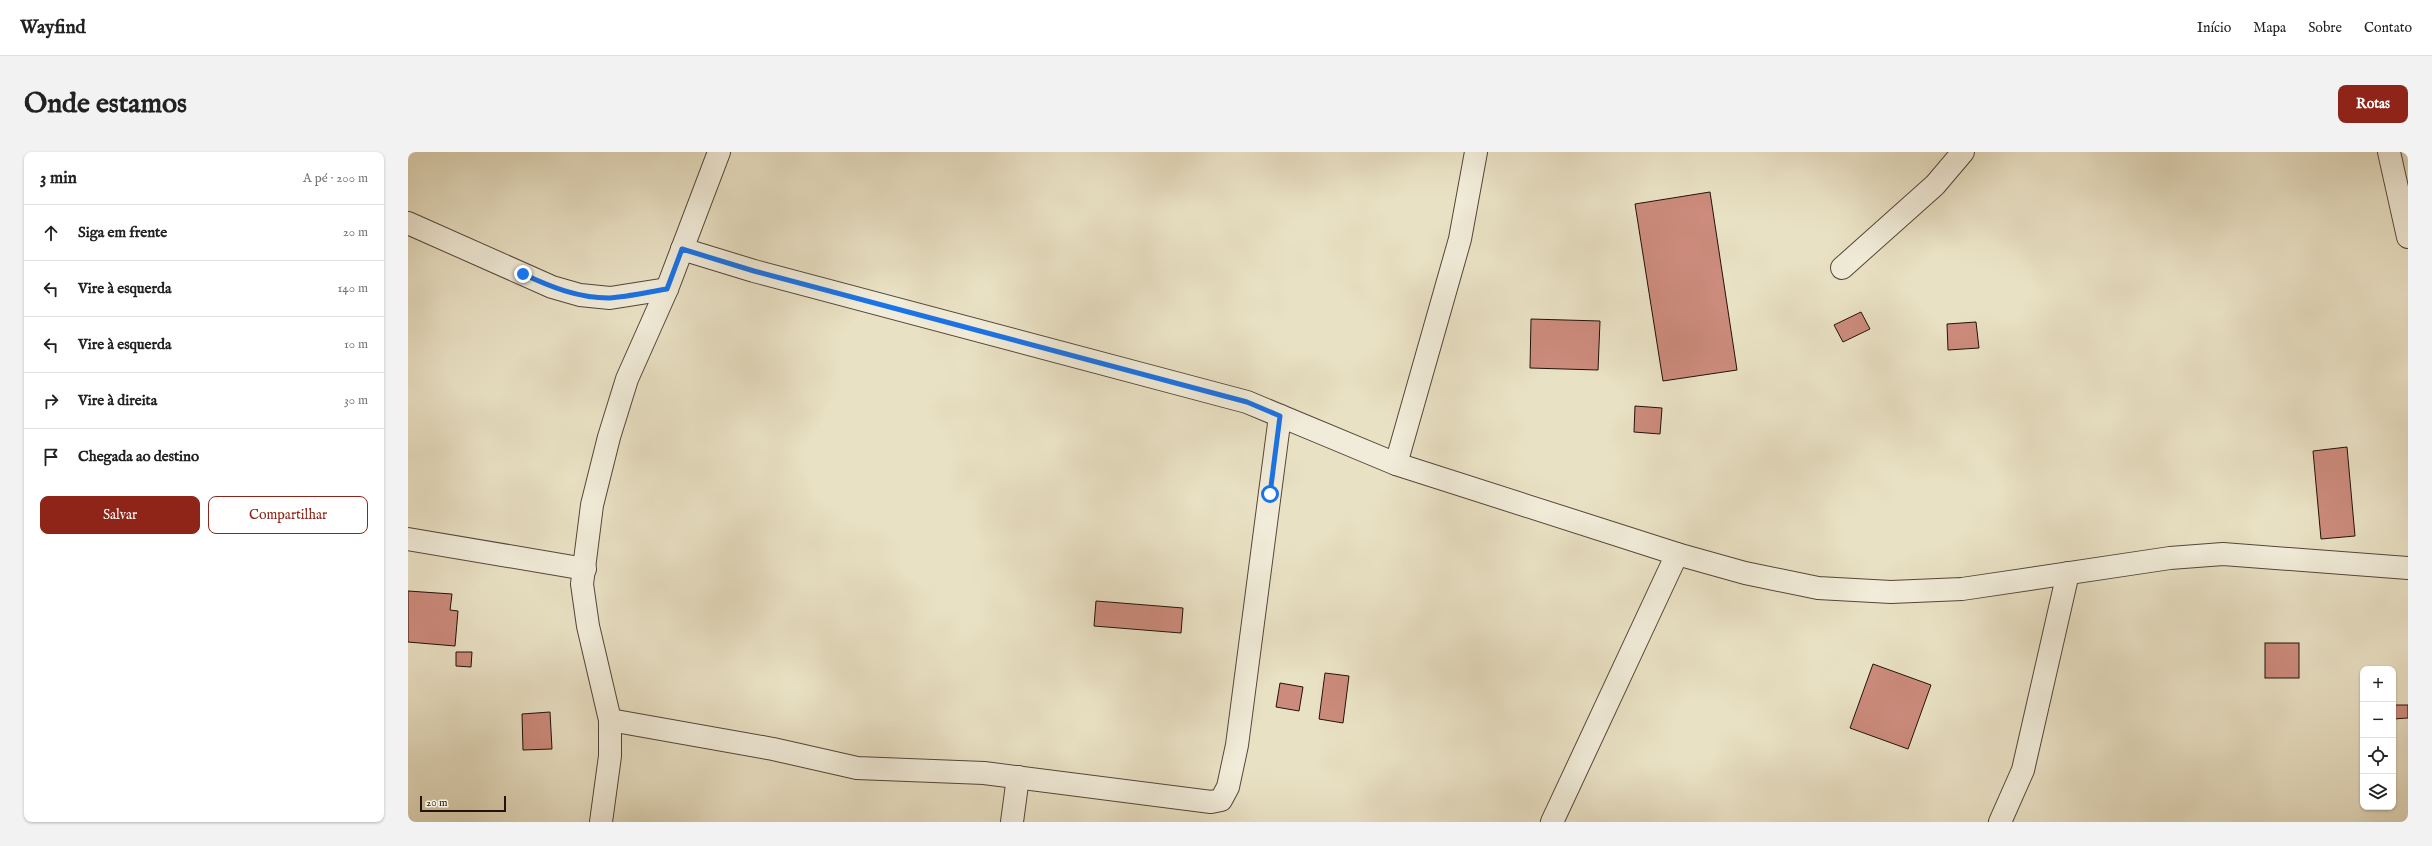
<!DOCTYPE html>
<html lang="pt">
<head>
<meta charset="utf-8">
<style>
	:root { --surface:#fff; --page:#f2f2f2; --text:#222; --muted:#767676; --line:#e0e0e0; --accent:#8f2418 }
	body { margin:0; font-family:"IM FELL English",serif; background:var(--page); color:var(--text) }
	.controls { position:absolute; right:12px; bottom:12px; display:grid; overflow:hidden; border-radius:8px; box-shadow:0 1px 3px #0004 }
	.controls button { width:36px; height:36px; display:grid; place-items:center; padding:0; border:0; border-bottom:1px solid var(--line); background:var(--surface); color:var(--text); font:20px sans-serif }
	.scale { position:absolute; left:12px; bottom:10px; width:86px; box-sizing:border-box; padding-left:4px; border:2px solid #221209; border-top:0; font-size:11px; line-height:14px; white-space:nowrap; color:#221209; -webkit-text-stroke:3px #f1ecd9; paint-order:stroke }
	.stop { position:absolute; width:12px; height:12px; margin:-9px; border:3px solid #1a73e8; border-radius:50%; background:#fff }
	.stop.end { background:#1a73e8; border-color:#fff; box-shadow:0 1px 4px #0008 }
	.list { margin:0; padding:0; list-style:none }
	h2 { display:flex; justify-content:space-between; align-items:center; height:52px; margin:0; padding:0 16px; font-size:17px }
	h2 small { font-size:13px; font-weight:400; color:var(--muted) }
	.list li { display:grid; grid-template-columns:26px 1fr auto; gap:12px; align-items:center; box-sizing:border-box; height:56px; padding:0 16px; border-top:1px solid var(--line) }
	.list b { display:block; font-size:15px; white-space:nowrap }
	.list em { font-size:13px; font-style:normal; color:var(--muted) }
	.actions { display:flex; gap:8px; padding:12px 16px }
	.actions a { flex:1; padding:9px 0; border:1px solid var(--accent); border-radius:8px; text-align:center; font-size:14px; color:var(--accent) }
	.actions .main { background:var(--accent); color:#fff }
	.icon { flex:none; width:22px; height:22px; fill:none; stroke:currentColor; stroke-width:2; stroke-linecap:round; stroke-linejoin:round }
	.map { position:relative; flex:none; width:2000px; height:670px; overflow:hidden; border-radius:8px }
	header { display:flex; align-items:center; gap:24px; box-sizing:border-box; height:56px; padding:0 20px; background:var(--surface); border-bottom:1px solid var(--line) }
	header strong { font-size:19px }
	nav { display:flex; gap:22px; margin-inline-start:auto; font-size:14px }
	.intro { display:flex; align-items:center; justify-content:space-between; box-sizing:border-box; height:96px; padding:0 24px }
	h1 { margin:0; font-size:28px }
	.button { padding:10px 18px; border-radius:8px; background:var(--accent); color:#fff; font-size:14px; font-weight:700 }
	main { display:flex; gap:24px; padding:0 24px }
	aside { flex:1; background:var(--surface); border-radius:8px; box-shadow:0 1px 3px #0004 }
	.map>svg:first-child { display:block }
</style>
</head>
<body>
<header>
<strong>Wayfind</strong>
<nav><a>Início</a><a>Mapa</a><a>Sobre</a><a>Contato</a></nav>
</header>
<div class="intro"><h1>Onde estamos</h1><a class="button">Rotas</a></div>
<main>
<aside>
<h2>3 min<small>A pé · 200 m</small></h2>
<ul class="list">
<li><svg class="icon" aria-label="ahead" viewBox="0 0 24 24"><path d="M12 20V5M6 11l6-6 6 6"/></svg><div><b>Siga em frente</b></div><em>20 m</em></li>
<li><svg class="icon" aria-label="left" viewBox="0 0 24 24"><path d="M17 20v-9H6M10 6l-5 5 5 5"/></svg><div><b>Vire à esquerda</b></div><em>140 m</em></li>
<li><svg class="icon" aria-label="left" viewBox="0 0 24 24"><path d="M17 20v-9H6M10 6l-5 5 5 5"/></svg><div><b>Vire à esquerda</b></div><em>10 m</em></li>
<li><svg class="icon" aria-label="right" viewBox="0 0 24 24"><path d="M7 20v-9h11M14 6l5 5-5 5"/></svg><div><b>Vire à direita</b></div><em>30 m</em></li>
<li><svg class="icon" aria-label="arrive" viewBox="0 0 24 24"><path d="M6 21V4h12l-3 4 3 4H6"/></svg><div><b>Chegada ao destino</b></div></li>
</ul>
<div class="actions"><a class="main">Salvar</a><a>Compartilhar</a></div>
</aside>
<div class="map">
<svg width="2000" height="670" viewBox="0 0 2000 670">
	<rect width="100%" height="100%" fill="#e9e1c4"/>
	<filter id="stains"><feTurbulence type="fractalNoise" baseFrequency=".005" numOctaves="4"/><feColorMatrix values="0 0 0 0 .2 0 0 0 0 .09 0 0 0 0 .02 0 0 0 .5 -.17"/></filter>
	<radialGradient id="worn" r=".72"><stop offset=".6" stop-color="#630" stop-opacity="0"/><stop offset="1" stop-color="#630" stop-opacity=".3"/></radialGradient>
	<!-- building -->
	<g fill="#cc8b7c" stroke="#221209">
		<path d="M1302,40L1329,218L1255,229L1227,52Z"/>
		<path d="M1453,160L1462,177L1435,190L1426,173Z"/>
		<path d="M1123,167L1192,169L1190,218L1122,216Z"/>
		<path d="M1568,170L1571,196L1540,198L1539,172Z"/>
		<path d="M1227,254L1254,256L1252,282L1226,280Z"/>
		<path d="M1939,295L1947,384L1913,387L1905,299Z"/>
		<path d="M0,439L44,442L42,458L50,459L47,494L0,490Z"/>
		<path d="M688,449L775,456L773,481L686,474Z"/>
		<rect x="1857" y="491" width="34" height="35"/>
		<path d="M48,500H64L63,515L48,514Z"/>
		<path d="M1465,512L1523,533L1500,597L1442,576Z"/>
		<path d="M917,521L941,524L935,571L911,567Z"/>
		<path d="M872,531L895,535L891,559L868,555Z"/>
		<path d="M1985,553H2000V566L1985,567Z"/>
		<path d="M142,560L144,597L115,598L114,562Z"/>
	</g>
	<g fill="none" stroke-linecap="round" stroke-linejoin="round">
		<!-- minor casing -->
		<g stroke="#544638" stroke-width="24">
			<g id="minor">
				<path d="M1981,0L2000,85"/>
				<path d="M0,71L144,135L172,143L202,146L259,137"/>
				<path d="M274,97L346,119L839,250L988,312L1269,402L1337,421L1410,436L1483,440L1554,437L1762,406L1815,402L2000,416"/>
				<path d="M1434,116L1527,33L1555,0"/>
				<path d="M988,312L1052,87L1068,0"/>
				<path d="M0,387L177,417"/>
				<path d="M202,568L365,597L449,616L576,621L803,650L813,648L820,635L829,593L872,264"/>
				<path d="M193,670L202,604V568L180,474L174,432L184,353L201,285L219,227L259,137L311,0"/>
				<path d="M604,670L610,625"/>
				<path d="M1144,670L1269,402"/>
				<path d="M1592,670L1615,618L1660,421"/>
			</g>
		</g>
		<!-- minor -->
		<use href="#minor" stroke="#f1ecd9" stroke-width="22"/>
	</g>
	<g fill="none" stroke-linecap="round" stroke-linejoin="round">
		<!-- route -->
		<path stroke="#1a73e8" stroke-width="5" d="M115,122C143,135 170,146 201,146C220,145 240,140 259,137L274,97L346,119L839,250L872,264L862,342"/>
	</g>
	<rect width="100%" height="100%" filter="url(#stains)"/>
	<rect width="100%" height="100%" fill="url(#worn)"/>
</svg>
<div class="controls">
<button>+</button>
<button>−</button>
<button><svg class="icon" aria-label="locate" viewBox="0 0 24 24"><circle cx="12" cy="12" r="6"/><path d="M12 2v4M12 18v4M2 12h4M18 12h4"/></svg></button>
<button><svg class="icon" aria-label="layers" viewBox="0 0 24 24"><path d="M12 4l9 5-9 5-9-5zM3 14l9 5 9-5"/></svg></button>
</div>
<div class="scale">20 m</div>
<div class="stop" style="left:862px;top:342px"></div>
<div class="stop end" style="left:115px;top:122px"></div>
</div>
</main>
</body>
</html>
